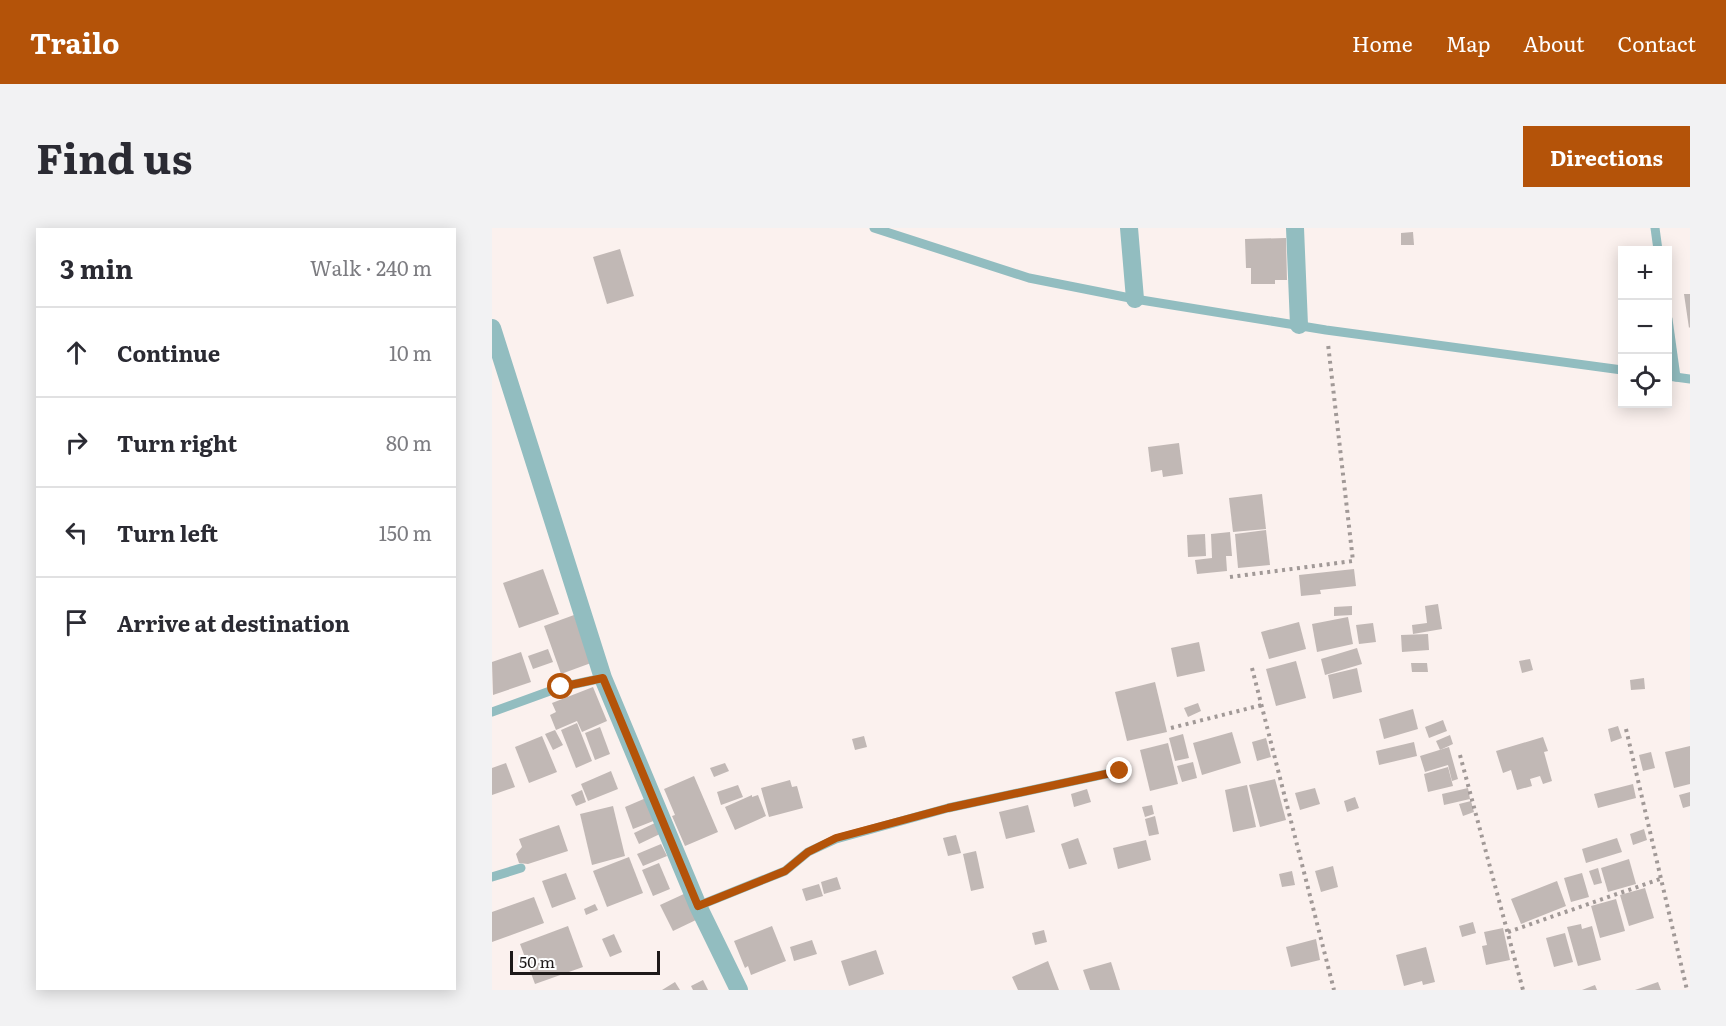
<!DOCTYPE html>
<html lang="en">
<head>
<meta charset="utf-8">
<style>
	:root { --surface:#fff; --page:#f2f2f3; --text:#2b2b33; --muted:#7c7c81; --line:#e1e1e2; --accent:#b45309 }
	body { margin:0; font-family:Literata,serif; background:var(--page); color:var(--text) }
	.controls { position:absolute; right:18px; top:18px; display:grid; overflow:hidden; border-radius:0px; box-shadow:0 3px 15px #0003 }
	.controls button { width:54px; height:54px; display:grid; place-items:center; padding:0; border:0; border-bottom:2px solid var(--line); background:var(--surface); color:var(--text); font:30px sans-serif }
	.scale { position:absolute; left:18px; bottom:15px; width:150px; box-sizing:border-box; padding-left:6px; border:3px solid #1e1a19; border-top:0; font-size:16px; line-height:21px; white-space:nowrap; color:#1e1a19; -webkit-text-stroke:4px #fff; paint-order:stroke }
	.stop { position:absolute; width:18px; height:18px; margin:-14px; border:4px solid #b45309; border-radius:50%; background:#fff }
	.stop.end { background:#b45309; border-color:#fff; box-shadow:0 2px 6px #0008 }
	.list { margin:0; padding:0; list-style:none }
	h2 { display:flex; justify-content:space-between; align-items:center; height:78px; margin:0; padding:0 24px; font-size:26px }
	h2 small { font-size:20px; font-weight:400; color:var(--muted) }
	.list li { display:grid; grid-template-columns:39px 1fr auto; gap:18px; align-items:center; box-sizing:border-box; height:90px; padding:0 24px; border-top:2px solid var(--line) }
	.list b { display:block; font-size:22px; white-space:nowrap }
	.list em { font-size:20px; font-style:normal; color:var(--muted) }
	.icon { flex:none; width:33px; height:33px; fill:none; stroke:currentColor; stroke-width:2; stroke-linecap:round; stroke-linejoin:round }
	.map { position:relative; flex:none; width:1198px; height:762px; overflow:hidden; border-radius:0px }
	header { display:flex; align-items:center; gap:36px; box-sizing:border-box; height:84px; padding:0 30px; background:var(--accent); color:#fff }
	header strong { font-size:28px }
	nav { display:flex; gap:33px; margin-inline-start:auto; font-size:21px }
	.intro { display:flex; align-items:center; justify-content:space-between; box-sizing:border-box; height:144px; padding:0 36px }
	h1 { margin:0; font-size:42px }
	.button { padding:15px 27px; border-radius:0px; background:var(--accent); color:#fff; font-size:21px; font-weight:700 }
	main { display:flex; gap:36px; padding:0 36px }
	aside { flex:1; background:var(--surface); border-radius:0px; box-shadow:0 3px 15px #0003 }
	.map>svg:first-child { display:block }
</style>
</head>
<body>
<header>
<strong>Trailo</strong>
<nav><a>Home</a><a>Map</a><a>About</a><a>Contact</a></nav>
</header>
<div class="intro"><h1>Find us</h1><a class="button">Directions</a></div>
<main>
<aside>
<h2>3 min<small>Walk · 240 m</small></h2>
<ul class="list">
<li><svg class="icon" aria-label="ahead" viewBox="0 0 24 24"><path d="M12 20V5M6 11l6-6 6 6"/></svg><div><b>Continue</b></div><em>10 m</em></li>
<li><svg class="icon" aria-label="right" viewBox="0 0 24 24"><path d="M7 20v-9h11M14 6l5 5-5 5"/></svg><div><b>Turn right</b></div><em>80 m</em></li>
<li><svg class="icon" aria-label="left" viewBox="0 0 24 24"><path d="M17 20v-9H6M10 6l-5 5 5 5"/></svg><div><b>Turn left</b></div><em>150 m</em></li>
<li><svg class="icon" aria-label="arrive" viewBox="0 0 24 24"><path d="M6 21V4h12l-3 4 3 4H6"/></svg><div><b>Arrive at destination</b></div></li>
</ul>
</aside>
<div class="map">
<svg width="1198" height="762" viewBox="0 0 1198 762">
	<rect width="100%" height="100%" fill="#fbf1ee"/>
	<!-- building -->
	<g fill="#c1b8b5">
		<path d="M921,4L922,17H909V5Z"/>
		<path d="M794,10L795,52H783V56H759V40H754L753,11Z"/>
		<path d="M128,21L142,68L115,76L101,29Z"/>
		<path d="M1192,66H1198V99L1197,100Z"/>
		<path d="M687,215L691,246L671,249L670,242L659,244L656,219Z"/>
		<path d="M770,266L774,301L741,304L737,270Z"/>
		<path d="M774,302L778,337L746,340L743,306Z"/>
		<path d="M738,304L740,328H734L735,343L705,346L703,332L720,330L719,306Z"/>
		<path d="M713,306L714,328L696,329L695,307Z"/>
		<path d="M51,341L67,386L27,400L11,355Z"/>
		<path d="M862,341L864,358L828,362L829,366L809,368L807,347Z"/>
		<path d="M946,376L950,401L921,406L920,397L935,395L933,378Z"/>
		<path d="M860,378V387L842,388V379Z"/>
		<path d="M82,387L99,435L69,446L52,398Z"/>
		<path d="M856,389L861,416L825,424L820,396Z"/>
		<path d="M807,394L814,421L777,431L769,404Z"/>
		<path d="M881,395L884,414L867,416L864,397Z"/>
		<path d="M936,406L937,422L910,424L909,407Z"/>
		<path d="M707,414L713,443L685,449L679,420Z"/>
		<path d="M865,420L870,436L833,447L829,431Z"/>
		<path d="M56,421L61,434L41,441L36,428Z"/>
		<path d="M29,424L39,454L1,467L0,434Z"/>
		<path d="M1038,431L1041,442L1030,445L1027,433Z"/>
		<path d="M804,433L814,470L784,478L774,441Z"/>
		<path d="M919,435H935L936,444H920Z"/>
		<path d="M865,440L870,464L841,471L836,447Z"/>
		<path d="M1152,450L1153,461L1139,462L1138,452Z"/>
		<path d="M663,454L675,504L635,513L623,464Z"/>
		<path d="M101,459L115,493L90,504L85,493L64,502L58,487L64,484L60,475Z"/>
		<path d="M706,475L709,483L696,489L692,480Z"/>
		<path d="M921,481L926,501L892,511L887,491Z"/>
		<path d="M951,492L955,503L937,510L933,499Z"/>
		<path d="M85,495L100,533L84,540L69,502Z"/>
		<path d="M1126,498L1130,510L1119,514L1116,501Z"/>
		<path d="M108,499L118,526L103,532L93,505Z"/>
		<path d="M63,502L71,517L61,522L53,506Z"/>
		<path d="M740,504L749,535L710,547L701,515Z"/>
		<path d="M691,506L697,530L683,533L677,510Z"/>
		<path d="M958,507L961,516L948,522L944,513Z"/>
		<path d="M50,508L65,544L37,555L23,519Z"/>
		<path d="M372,508L375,519L363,522L360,511Z"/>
		<path d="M1051,509L1056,523L1052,524L1060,553L1051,556L1048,548L1038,551L1040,558L1025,562L1019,542L1011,545L1004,523Z"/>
		<path d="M774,510L779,529L765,533L760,514Z"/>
		<path d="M922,514L925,528L887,537L884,523Z"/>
		<path d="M676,515L686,556L658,563L648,522Z"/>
		<path d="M1198,518V556L1182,560L1173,524Z"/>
		<path d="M957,519L966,551L960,553L956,537L933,544L928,528Z"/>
		<path d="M1159,524L1163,540L1151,543L1147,527Z"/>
		<path d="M701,534L705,550L690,554L685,538Z"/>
		<path d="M14,535L23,559L0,567V540Z"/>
		<path d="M233,535L237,543L222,549L218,540Z"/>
		<path d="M956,539L961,558L936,564L932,546Z"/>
		<path d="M119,543L126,561L96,573L89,556Z"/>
		<path d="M202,548L226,604L193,618L180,588L183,587L172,561Z"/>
		<path d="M783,551L794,592L768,599L757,557Z"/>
		<path d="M298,552L300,559L305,558L311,580L277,589L269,560Z"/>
		<path d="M1141,556L1144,570L1106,580L1102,566Z"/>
		<path d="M246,557L251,569L229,577L225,564Z"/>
		<path d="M755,557L764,599L741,604L733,562Z"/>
		<path d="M823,560L828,576L808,582L803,565Z"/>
		<path d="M976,560L978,571L952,577L950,566Z"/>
		<path d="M595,561L599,574L582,579L579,566Z"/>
		<path d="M90,562L94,574L84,578L79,567Z"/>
		<path d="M1198,564V578L1191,580L1187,567Z"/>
		<path d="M260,567V569L266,567L274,588L243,602L233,579Z"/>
		<path d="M863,569L867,580L855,584L852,573Z"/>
		<path d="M154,570L164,592L141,601L133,579Z"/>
		<path d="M979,573L982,584L971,588L967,576Z"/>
		<path d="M536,577L543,604L514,611L507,584Z"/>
		<path d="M660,577L662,586L653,589L650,579Z"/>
		<path d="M121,578L133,628L100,637L88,586Z"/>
		<path d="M663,588L667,606L657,608L653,591Z"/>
		<path d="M165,594L170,605L147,616L142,605Z"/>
		<path d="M67,597L76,623L36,636L27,635L24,626L30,619L27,611Z"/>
		<path d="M1152,601L1155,612L1141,617L1138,606Z"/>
		<path d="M464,607L469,625L456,628L451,610Z"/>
		<path d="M586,610L595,636L577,641L569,616Z"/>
		<path d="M1125,610L1130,624L1094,635L1090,621Z"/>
		<path d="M654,612L659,632L626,641L621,620Z"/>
		<path d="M169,616L175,628L151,638L145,626Z"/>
		<path d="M484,623L492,660L479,663L471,626Z"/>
		<path d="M137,629L151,665L115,679L101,643Z"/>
		<path d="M1137,631L1144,656L1116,664L1109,640Z"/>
		<path d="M167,635L178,661L161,668L150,642Z"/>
		<path d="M841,638L846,659L829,664L823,643Z"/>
		<path d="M1106,640L1110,655L1102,657L1097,643Z"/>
		<path d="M800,643L803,657L790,659L787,646Z"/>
		<path d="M74,645L84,671L60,680L50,653Z"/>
		<path d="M1090,645L1097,669L1079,674L1072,650Z"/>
		<path d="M345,649L349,661L332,666L329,654Z"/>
		<path d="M1065,653L1074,678L1029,696L1019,671Z"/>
		<path d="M327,656L331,668L314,673L310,661Z"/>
		<path d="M1153,660L1162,690L1137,698L1128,667Z"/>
		<path d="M194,665L206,691L181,703L168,677Z"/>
		<path d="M42,669L52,695L0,714V684Z"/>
		<path d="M1124,671L1133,703L1108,710L1099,678Z"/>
		<path d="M103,676L106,682L94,687L92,681Z"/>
		<path d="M981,694L984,705L970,709L967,698Z"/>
		<path d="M1089,696L1090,701L1100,698L1109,732L1086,738L1075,699Z"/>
		<path d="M76,698L91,739L43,756L28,716Z"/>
		<path d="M280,698L294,733L259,747L256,738L253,740L242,713Z"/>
		<path d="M1011,700L1018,732L994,737L990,718L995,717L992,704Z"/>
		<path d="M552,702L555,714L543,717L540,705Z"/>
		<path d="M1073,705L1081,734L1062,739L1054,710Z"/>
		<path d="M122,706L130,724L118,729L110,711Z"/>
		<path d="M824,711L828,732L799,739L794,719Z"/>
		<path d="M320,712L325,726L302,733L298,719Z"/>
		<path d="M934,719L943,754L931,757L930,753L912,758L904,727Z"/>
		<path d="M384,722L392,746L357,758L349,733Z"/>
		<path d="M556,733L567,762H526L520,749Z"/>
		<path d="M619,734L628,762H598L591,742Z"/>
		<path d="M211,752L216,762H201L199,758Z"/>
		<path d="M183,754L188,762H170Z"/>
		<path d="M1166,754L1169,762H1143Z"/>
		<path d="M1103,757L1105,762H1090Z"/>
	</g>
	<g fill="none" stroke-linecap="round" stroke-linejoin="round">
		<!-- path -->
		<g stroke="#a19997" stroke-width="4" stroke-dasharray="3 4.5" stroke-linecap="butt">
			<path d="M738,349L861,333L836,116"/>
			<path d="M760,440L842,762"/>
			<path d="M679,500L770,477"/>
			<path d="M1134,501L1195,762"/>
			<path d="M968,527L1031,762"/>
			<path d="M1016,704L1168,651"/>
		</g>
		<!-- service -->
		<g stroke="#92bdc0" stroke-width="9">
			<path d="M382,0L537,50L643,71L834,102L1130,142"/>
			<path d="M1163,0L1166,22"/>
			<path d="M1176,91L1184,149"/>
			<path d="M1176,148L1198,151"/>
			<path d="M0,484L69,459L111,450"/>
			<path d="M0,649L29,640"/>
			<path d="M206,678L293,643L316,624L344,611L456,580L628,543"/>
		</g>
		<!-- minor -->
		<g stroke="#92bdc0" stroke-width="18">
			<path d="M637,0L643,71"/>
			<path d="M803,0L807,97"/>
			<path d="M0,100L111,450L206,678L247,762"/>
		</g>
	</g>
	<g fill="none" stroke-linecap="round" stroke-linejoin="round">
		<!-- route -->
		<path stroke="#b45309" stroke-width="8" d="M69,459L111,450L206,678L293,643L316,624L344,610L456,580L628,543"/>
	</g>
</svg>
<div class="controls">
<button>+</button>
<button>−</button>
<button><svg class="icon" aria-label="locate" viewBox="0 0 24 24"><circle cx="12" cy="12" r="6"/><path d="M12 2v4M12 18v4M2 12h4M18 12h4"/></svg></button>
</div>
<div class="scale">50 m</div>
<div class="stop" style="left:69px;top:459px"></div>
<div class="stop end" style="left:628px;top:543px"></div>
</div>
</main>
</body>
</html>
